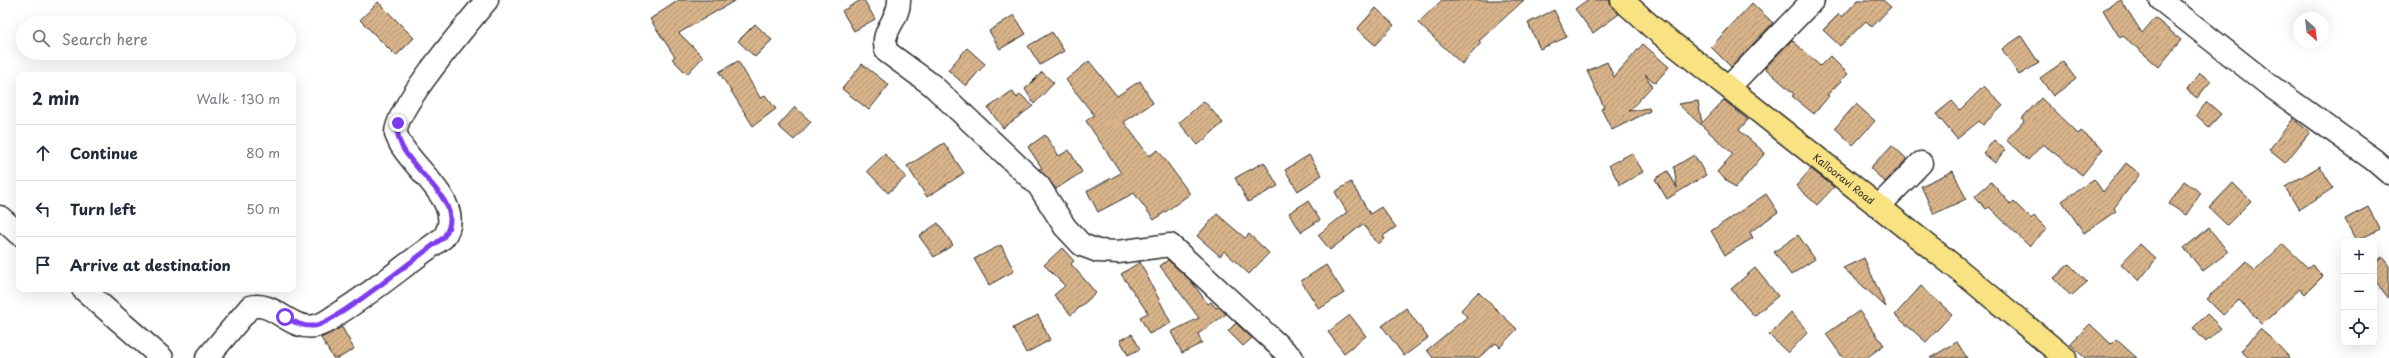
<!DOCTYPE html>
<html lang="en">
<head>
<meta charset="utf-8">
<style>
	:root { --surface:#fff; --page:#f2f2f3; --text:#1f2937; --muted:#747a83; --line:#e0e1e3 }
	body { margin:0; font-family:"Playpen Sans",sans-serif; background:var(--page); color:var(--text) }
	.controls { position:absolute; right:12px; bottom:12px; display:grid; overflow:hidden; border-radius:8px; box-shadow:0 4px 16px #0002 }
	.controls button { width:36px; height:36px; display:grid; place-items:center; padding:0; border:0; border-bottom:1px solid var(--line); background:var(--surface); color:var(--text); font:20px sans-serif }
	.compass { position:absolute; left:2293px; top:12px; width:36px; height:36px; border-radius:50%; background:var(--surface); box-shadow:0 4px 16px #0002; rotate:152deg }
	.stop { position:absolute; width:12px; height:12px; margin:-9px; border:3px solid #7c3aed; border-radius:50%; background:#fff }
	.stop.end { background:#7c3aed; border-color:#fff; box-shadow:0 1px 4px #0008 }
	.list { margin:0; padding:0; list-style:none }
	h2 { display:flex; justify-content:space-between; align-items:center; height:52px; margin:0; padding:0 16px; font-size:17px }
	h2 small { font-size:13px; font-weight:400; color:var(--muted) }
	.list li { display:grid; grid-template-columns:26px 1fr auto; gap:12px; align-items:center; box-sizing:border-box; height:56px; padding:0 16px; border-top:1px solid var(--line) }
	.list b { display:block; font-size:15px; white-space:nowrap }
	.list em { font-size:13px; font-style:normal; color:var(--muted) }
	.icon { flex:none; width:22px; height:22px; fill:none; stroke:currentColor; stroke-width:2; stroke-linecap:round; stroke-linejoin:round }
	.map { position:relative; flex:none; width:2389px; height:358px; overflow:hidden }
	.search { position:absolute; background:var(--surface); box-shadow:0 4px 16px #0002; left:16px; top:16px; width:280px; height:44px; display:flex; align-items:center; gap:10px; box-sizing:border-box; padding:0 14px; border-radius:22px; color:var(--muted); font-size:15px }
	.panel { position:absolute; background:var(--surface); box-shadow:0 4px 16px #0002; left:16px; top:72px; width:280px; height:220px; border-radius:8px }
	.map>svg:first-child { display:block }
</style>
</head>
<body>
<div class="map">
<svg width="2389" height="358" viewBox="0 0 2389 358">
	<defs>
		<pattern id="building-hatch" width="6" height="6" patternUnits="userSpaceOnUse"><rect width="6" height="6" fill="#d9b48a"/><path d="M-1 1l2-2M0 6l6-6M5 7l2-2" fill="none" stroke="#b09371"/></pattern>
	</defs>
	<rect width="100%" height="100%" fill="#fff"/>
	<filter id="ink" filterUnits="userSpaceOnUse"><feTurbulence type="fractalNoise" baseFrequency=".025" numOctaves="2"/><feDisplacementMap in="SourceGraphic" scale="8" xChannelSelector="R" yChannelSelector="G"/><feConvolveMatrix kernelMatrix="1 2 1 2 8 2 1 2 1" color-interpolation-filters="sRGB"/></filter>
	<g filter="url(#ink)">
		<!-- building -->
		<g fill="url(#building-hatch)" stroke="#2b2b2b">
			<path d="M679,0H736L679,33L703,57L687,74L672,59L675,57L650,19Z"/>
			<path d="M861,0H864L875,19L854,31L842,11Z"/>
			<path d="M1442,0H1524L1479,41L1481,43L1462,64L1418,23Z"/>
			<path d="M1587,0H1610V4L1619,14L1593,33L1575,9Z"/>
			<path d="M1858,0H1883L1891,7L1872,27L1866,21L1840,46L1823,30L1839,14L1842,17Z"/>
			<path d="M2121,0L2142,33L2155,18L2181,40L2159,67L2123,36L2120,38L2103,10Z"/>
			<path d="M378,2L414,38L396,56L360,20Z"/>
			<path d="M1752,3L1773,23L1731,67L1711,47Z"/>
			<path d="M1376,8L1394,25L1375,45L1357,29Z"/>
			<path d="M1554,10L1567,37L1540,49L1528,23Z"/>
			<path d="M1014,15L1026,34L1000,49L989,31Z"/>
			<path d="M755,24L772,40L755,57L738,41Z"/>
			<path d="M1052,32L1064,51L1040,65L1028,46Z"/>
			<path d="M2021,36L2039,63L2019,75L2002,49Z"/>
			<path d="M1792,40L1820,66L1830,56L1848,74L1827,95L1829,96L1814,114L1792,96L1794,94L1765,68Z"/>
			<path d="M1643,44L1669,67L1655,83L1645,74L1652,86L1629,111L1649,108L1650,111L1612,130L1601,109L1604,107L1587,71L1607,62L1614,77Z"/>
			<path d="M967,48L985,64L966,86L948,70Z"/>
			<path d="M738,61L761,99L765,95L776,109L753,126L719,72Z"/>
			<path d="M1089,61L1117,96L1140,81L1153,103L1124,122L1149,156L1158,150L1190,194L1154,220L1134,193L1098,212L1087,191L1121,173L1086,121L1094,115L1066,80Z"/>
			<path d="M2063,62L2076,79L2053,96L2040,78Z"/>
			<path d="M862,64L889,85L869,110L842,89Z"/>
			<path d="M1042,72L1054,83L1034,104L1025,89Z"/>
			<path d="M2200,73L2211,81L2197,98L2187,90Z"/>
			<path d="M1984,86L2003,106L1983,125L1979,121L1957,139L1936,114L1952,101L1960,110Z"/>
			<path d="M1012,91L1017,98L1020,94L1033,106L1003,128L988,108Z"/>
			<path d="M2041,98L2078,134L2081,131L2103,149L2082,175L2043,144L2028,160L2006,140L2024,121L2022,118Z"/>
			<path d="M1724,100L1748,120L1739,130L1765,153L1735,188L1717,172L1733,154L1678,104L1698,101L1702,123Z"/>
			<path d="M1204,101L1223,123L1198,145L1179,123Z"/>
			<path d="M2207,102L2221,114L2209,127L2196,115Z"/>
			<path d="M1856,104L1875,121L1853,145L1835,128Z"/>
			<path d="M795,107L811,122L794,140L778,126Z"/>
			<path d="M2293,119L2310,132L2285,163L2269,150Z"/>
			<path d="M1045,135L1059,156L1069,150L1082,172L1056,189L1039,169L1042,168L1028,147Z"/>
			<path d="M1994,140L2005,150L1995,163L1983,153Z"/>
			<path d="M944,143L964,173L927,197L907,166Z"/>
			<path d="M1892,145L1907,159L1885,182L1870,168Z"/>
			<path d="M1632,153L1643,172L1620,185L1609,165Z"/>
			<path d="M885,154L906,177L888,193L867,171Z"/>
			<path d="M1309,155L1322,175L1298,191L1285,170Z"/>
			<path d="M1694,155L1706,175L1667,199L1655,179L1668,171L1677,188L1674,167Z"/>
			<path d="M1264,162L1278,186L1248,202L1235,178Z"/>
			<path d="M2126,163L2140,174L2114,208L2116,211L2084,233L2062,201L2094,179L2103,192Z"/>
			<path d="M2320,166L2333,188L2299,210L2285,187Z"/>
			<path d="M1811,169L1834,187L1817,205L1796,186Z"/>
			<path d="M1953,171L1966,199L1934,214L1921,186Z"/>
			<path d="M2184,181L2201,193L2186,215L2169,204Z"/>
			<path d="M1351,182L1370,214L1381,207L1396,227L1383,236L1385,239L1378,244L1363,224L1330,250L1318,235L1347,212L1335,192Z"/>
			<path d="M1991,182L2011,205L2014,202L2031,219L2034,216L2047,229L2029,246L1989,207L1986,209L1975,196Z"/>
			<path d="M2233,183L2251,201L2227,225L2209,208Z"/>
			<path d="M1766,194L1778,212L1750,232L1753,238L1725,255L1711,231Z"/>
			<path d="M1308,201L1320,220L1301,232L1289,213Z"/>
			<path d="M2368,207L2380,229L2356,241L2345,219Z"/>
			<path d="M1217,214L1245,238L1249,234L1269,253L1249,274L1224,251L1220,256L1197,236Z"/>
			<path d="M938,223L953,245L934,257L919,236Z"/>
			<path d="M2209,228L2228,252L2203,271L2184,248Z"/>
			<path d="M1798,235L1815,259L1791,275L1774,252Z"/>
			<path d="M2140,244L2156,259L2139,281L2121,264Z"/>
			<path d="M2283,244L2308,268L2312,265L2323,276L2305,294L2300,289L2262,324L2239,300L2223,315L2207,299L2246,261L2255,271Z"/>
			<path d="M1001,245L1014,271L989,285L974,259Z"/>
			<path d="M1062,248L1074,261L1071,264L1096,293L1071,315L1054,295L1065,286L1044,265Z"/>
			<path d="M2382,257L2389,266V299L2374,279V264Z"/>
			<path d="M1864,258L1886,307L1843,268Z"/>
			<path d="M1168,260L1191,281L1208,304L1211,302L1216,308L1219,307L1226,314L1198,334L1202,343L1182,353L1171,332L1199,318L1160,266Z"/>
			<path d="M1140,262L1171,323L1149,334L1140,317L1148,313L1121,274Z"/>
			<path d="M2069,264L2087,282L2071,296L2054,278Z"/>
			<path d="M1326,265L1344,293L1319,309L1301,281Z"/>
			<path d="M1755,268L1778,296L1754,316L1731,289Z"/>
			<path d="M1921,286L1952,314L1926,342L1895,315Z"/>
			<path d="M1478,292L1517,329L1500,347L1496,343L1478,358H1433L1427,350L1467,317L1461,310Z"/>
			<path d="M1406,308L1428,338L1404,356L1382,326Z"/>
			<path d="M1859,311L1884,345L1866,358H1843L1826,334Z"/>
			<path d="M1791,312L1808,332L1788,353L1769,335Z"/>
			<path d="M2207,314L2221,328L2206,342L2193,328Z"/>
			<path d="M1038,315L1050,340L1026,353L1013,328Z"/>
			<path d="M1350,315L1366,336L1344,353L1328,332Z"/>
			<path d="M1236,323L1252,338L1243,346L1228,331Z"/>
			<path d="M2090,324L2111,344L2116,339L2137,358H2085L2070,344Z"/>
			<path d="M342,327L354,349L339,358H333L321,338Z"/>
			<path d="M2260,329L2275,342L2290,358H2249L2241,351Z"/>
			<path d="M1132,334L1140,349L1128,355L1120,340Z"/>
			<path d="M1957,342L1967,358H1930Z"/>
		</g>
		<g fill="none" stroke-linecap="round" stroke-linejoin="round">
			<!-- minor casing -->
			<g stroke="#2b2b2b" stroke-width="25">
				<g id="minor">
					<path d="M899,0C900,20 878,32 887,52L932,85L1039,186L1065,227L1082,245L1098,251L1118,252L1170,245L1292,358"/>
					<path d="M2161,0L2269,85L2374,160L2389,173"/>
					<path d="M1729,87L1813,0"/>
					<path d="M1878,207L1921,163"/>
					<path d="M0,217L19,234"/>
					<path d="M83,289L162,358"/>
					<path d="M207,358L250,307C274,300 290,331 315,326C323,325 332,318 339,313C375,291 408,262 443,238C468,206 415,171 400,143C399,140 396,136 396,133C395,108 469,22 487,0"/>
				</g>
			</g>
			<!-- major casing -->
			<g stroke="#2b2b2b" stroke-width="25">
				<g id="major">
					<path id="s1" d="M1622,0L1652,27L1959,270L2065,358"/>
				</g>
			</g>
			<!-- minor -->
			<use href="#minor" stroke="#fff" stroke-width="22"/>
			<!-- major -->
			<use href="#major" stroke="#f8e281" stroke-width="22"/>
		</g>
	</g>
	<g fill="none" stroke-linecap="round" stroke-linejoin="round" filter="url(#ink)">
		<!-- route -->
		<path stroke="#7c3aed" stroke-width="5" d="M285,317C294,322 303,327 314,326C334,324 420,254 443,238C475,197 389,165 398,123"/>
	</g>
	<g text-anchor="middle" stroke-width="4" stroke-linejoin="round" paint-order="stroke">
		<!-- street labels -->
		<g font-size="10" fill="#2b2b2b" stroke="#fff">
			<text dy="4" stroke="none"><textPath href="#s1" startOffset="285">Kallooravi Road</textPath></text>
		</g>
	</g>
</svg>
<div class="controls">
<button>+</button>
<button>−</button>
<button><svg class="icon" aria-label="locate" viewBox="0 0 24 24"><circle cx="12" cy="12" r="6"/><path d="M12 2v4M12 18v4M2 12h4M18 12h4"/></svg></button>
</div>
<svg class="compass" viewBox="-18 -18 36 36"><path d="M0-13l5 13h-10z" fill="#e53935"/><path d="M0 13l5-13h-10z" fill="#747a83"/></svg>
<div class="stop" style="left:285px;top:317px"></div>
<div class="stop end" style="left:398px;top:123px"></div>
<div class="search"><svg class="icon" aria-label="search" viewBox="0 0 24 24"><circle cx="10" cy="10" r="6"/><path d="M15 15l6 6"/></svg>Search here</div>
<section class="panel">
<h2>2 min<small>Walk · 130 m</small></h2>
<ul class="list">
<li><svg class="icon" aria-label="ahead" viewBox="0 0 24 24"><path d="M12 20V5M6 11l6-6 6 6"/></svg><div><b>Continue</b></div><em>80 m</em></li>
<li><svg class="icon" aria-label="left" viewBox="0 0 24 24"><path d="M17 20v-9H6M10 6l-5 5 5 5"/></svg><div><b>Turn left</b></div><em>50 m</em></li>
<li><svg class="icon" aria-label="arrive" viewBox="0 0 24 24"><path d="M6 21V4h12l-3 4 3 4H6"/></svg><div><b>Arrive at destination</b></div></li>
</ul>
</section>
</div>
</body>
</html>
